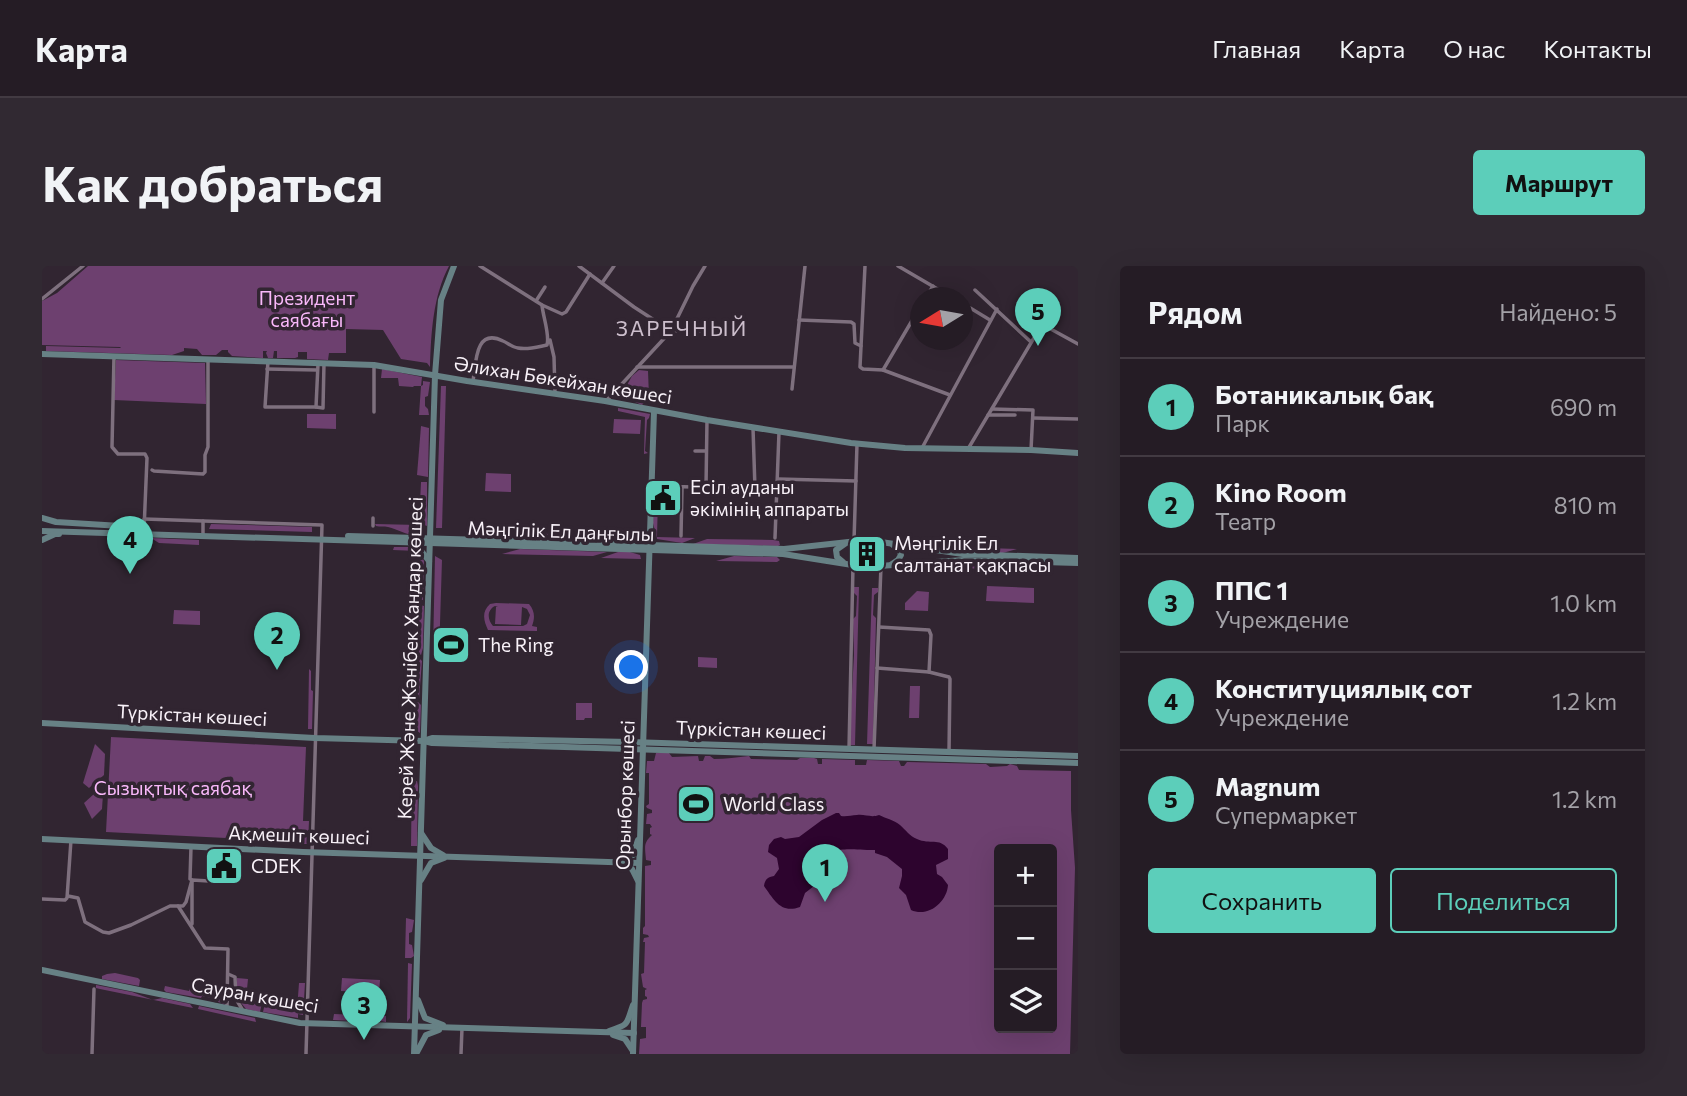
<!DOCTYPE html>
<html lang="ru">
<head>
<meta charset="utf-8">
<style>
	:root { --surface:#251c25; --page:#312932; --text:#f1f3f6; --muted:#a3a1a7; --line:#423a42; --accent:#5cceba }
	body { margin:0; font-family:Commissioner,sans-serif; background:var(--page); color:var(--text) }
	.controls { position:absolute; right:21px; bottom:21px; display:grid; overflow:hidden; border-radius:7px; box-shadow:0 7px 28px #0002 }
	.controls button { width:63px; height:63px; display:grid; place-items:center; padding:0; border:0; border-bottom:2px solid var(--line); background:var(--surface); color:var(--text); font:35px sans-serif }
	.compass { position:absolute; left:868px; top:21px; width:63px; height:63px; border-radius:50%; background:var(--surface); box-shadow:0 7px 28px #0002; rotate:259deg }
	.you { position:absolute; left:590px; top:402px; width:24px; height:24px; margin:-18px; border:5px solid #fff; border-radius:50%; background:#1a73e8; box-shadow:0 0 0 10px #1a73e833 }
	.badge { display:grid; place-items:center; width:46px; height:46px; border-radius:50%; background:var(--accent); color:#111; font-size:23px; font-weight:700 }
	.pin { position:absolute; translate:-50% -58px; filter:drop-shadow(0 2px 4px #0008) }
	.pin::after { content:''; position:absolute; top:37px; width:24px; height:21px; background:inherit; clip-path:polygon(0 0,100% 0,50% 100%) }
	.list { margin:0; padding:0; list-style:none }
	h2 { display:flex; justify-content:space-between; align-items:center; height:91px; margin:0; padding:0 28px; font-size:30px }
	h2 small { font-size:23px; font-weight:400; color:var(--muted) }
	.list li { display:grid; grid-template-columns:46px 1fr auto; gap:21px; align-items:center; box-sizing:border-box; height:98px; padding:0 28px; border-top:2px solid var(--line) }
	.list b { display:block; font-size:26px; white-space:nowrap }
	.list p { margin:0; font-size:23px; white-space:nowrap; color:var(--muted) }
	.list em { font-size:23px; font-style:normal; color:var(--muted) }
	.actions { display:flex; gap:14px; padding:21px 28px }
	.actions a { flex:1; padding:16px 0; border:2px solid var(--accent); border-radius:7px; text-align:center; font-size:24px; color:var(--accent) }
	.actions .main { background:var(--accent); color:#111 }
	.icon { flex:none; width:38px; height:38px; fill:none; stroke:currentColor; stroke-width:2; stroke-linecap:round; stroke-linejoin:round }
	.map { position:relative; flex:none; width:1036px; height:788px; overflow:hidden; border-radius:7px }
	header { display:flex; align-items:center; gap:42px; box-sizing:border-box; height:98px; padding:0 35px; background:var(--surface); border-bottom:2px solid var(--line) }
	header strong { font-size:33px }
	nav { display:flex; gap:38px; margin-inline-start:auto; font-size:24px }
	.intro { display:flex; align-items:center; justify-content:space-between; box-sizing:border-box; height:168px; padding:0 42px }
	h1 { margin:0; font-size:49px }
	.button { padding:18px 32px; border-radius:7px; background:var(--accent); color:#111; font-size:24px; font-weight:700 }
	main { display:flex; gap:42px; padding:0 42px }
	aside { flex:1; background:var(--surface); border-radius:7px; box-shadow:0 7px 28px #0002 }
	.map>svg:first-child { display:block }
</style>
</head>
<body>
<header>
<strong>Карта</strong>
<nav><a>Главная</a><a>Карта</a><a>О нас</a><a>Контакты</a></nav>
</header>
<div class="intro"><h1>Как добраться</h1><a class="button">Маршрут</a></div>
<main>
<div class="map">
<svg width="1036" height="788" viewBox="0 0 1036 788">
	<rect width="100%" height="100%" fill="#312531"/>
	<!-- green -->
	<g fill="#6d406f" fill-rule="evenodd">
		<path d="M46,0H407C391,30 389,67 388,101L385,97L359,93L341,64L304,63V87H287L286,94L265,93V86H256V91L253,92H235V85H232L231,92H226L224,87L225,85H221V92L190,90L186,86V84H180L174,89H160L155,83L142,82V85L130,89L4,85V80L79,82L78,81L0,79V35L15,27Z"/>
		<path d="M74,94L163,97L164,138L72,134Z"/>
		<path d="M340,103L380,111L379,120L381,119V115L388,116L386,130L383,131V140L386,143L387,149H377L379,120H372L371,121L357,120L356,112H339Z"/>
		<path d="M597,104L606,105L607,131L600,139L579,130L590,110Z"/>
		<path d="M399,120H404L400,262H394Z"/>
		<path d="M576,142L608,148L607,152L605,154L603,185L606,187L602,188L603,151L576,145Z"/>
		<path d="M265,148H294V163L265,162Z"/>
		<path d="M572,153L599,154L598,168L571,167Z"/>
		<path d="M379,160L387,162L386,211L375,209Z"/>
		<path d="M444,207L469,208V226L443,225Z"/>
		<path d="M379,216H385V260L377,257V252L375,250V237H378Z"/>
		<path d="M612,232H616L615,271L653,272L640,277L615,273L611,257Z"/>
		<path d="M169,258L270,261V266L167,263Z"/>
		<path d="M333,258L377,259V264H382V267C368,273 359,264 346,261C342,260 338,261 334,260Z"/>
		<path d="M563,264L597,265V276L584,275Z"/>
		<path d="M454,266L539,269L523,274L438,271Z"/>
		<path d="M109,272L157,274V279L117,277Z"/>
		<path d="M665,273L731,274L737,275L738,279L736,280L651,278Z"/>
		<path d="M352,281H373L376,283L382,295L381,334L373,333L376,285L351,284Z"/>
		<path d="M914,281H916L975,283L957,288L914,286Z"/>
		<path d="M478,283L565,286L551,290L460,288Z"/>
		<path d="M576,286H588L598,289L599,293L559,292Z"/>
		<path d="M393,290L400,294L397,389L391,386Z"/>
		<path d="M692,290L735,291L738,294L735,296L674,295Z"/>
		<path d="M913,297H916L1002,300L986,304L914,302L912,299Z"/>
		<path d="M945,320L992,322V337L944,335Z"/>
		<path d="M811,321H817L813,479H807L812,389L811,353L814,350L815,330L811,326Z"/>
		<path d="M830,322H836V326L832,329L831,349L834,352L831,478H825Z"/>
		<path d="M875,325L887,326L886,345L863,344V337Z"/>
		<path d="M454,337L487,338C493,345 493,352 490,360L495,361V365L446,364C442,355 439,346 448,338ZM453,340L456,341H454L453,358L479,359L480,341L485,343L488,349L485,358L481,360H451C445,353 445,344 453,340Z"/>
		<path d="M374,338L382,340L381,382L379,389L372,388Z"/>
		<path d="M132,344L158,345V359L131,358Z"/>
		<path d="M656,391L675,392V402L656,401Z"/>
		<path d="M371,393H378L380,395L377,433H370Z"/>
		<path d="M267,403L269,405V424L271,425L270,463H266Z"/>
		<path d="M868,420H878L877,452H867Z"/>
		<path d="M376,436L379,439L378,467L371,462V437Z"/>
		<path d="M534,437H550V452H543L542,454H534Z"/>
		<path d="M69,471L264,481L261,555H267L266,578H262L261,576L64,566Z"/>
		<path d="M53,478L63,488L62,509L47,522L41,517Z"/>
		<path d="M614,487H627L630,491L656,490L657,495H661L663,490H668L672,493C684,493 695,491 707,490L709,493L755,494L758,492H772L775,493L776,498H780V493L813,494V499H824L825,494L857,495L859,500H862L865,496L944,498L948,501L965,500L968,498L975,500L977,504L1029,505V544L1033,602L1028,788H597L598,773L604,772V761H599L600,737L601,734L605,733V731L603,730V724L605,723L601,721L599,708L602,707L603,676H601L602,672L607,671L606,669L601,668V662L603,660V600L609,599V595L604,594C603,581 601,577 610,569L608,568V562L610,561L608,558H604L605,548L610,547V544L605,542L604,540L607,538V507H604L605,495H612ZM957,583H1010V762H957Z"/>
		<path d="M370,504H373L371,515H375L376,520L375,580H369Z"/>
		<path d="M52,528H61L60,543L50,553L42,537Z"/>
		<path d="M364,652L372,654L370,666L367,667V678L370,679L372,690L369,692H363Z"/>
		<path d="M366,697L370,698L368,752L365,756Z"/>
		<path d="M73,707L96,712L98,714L97,720L60,713V710L65,708Z"/>
		<path d="M195,712L206,713L205,723L201,724L205,725V728L213,729V735L220,737L218,746L204,743L195,732Z"/>
		<path d="M300,712L338,714L337,727L299,725Z"/>
		<path d="M257,717H263L261,749L256,748V752L221,746L223,737L255,744Z"/>
		<path d="M54,719L90,726L111,734L120,732L148,738L151,742L58,723L54,722Z"/>
		<path d="M123,720L147,725L148,720L185,729L184,739L174,735V733L160,730L159,732L124,726L122,724Z"/>
		<path d="M157,740L213,752L214,756L156,743Z"/>
		<path d="M292,748L344,750V756L332,754V752L319,751V753L312,755L291,754Z"/>
	</g>
	<!-- water -->
	<path fill="#2d042e" d="M794,547H797L799,550C805,551 809,549 815,549C823,548 829,552 837,549C843,552 852,554 858,559C864,564 867,570 875,573C888,579 897,571 906,583V593L894,599L895,608L900,611L906,619C905,636 886,652 869,644L864,629L857,622L860,610V603L845,591L833,587V584C801,584 796,578 770,600L772,620L763,627L758,641C739,648 732,634 722,620C723,613 726,611 732,610L737,603L735,592L726,586L727,579L732,573L739,571L743,573L757,571L780,554Z"/>
	<g fill="none" stroke-linecap="round" stroke-linejoin="round">
		<!-- street -->
		<g stroke="#7e707e" stroke-width="3.5">
			<path d="M438,0L500,39L520,48L524,46L548,8"/>
			<path d="M537,0L592,41L629,65H696"/>
			<path d="M823,0L818,101L821,103L841,104L908,129"/>
			<path d="M856,0L911,32"/>
			<path d="M560,17L572,0"/>
			<path d="M933,24L989,76"/>
			<path d="M884,32L891,20"/>
			<path d="M0,33L41,0"/>
			<path d="M494,35L503,21"/>
			<path d="M920,37L948,54"/>
			<path d="M757,54L809,56L812,58L813,77L819,80"/>
			<path d="M508,74L512,91L513,128"/>
			<path d="M72,90L70,181L76,188H103L105,192L102,264"/>
			<path d="M226,95L223,141H274"/>
			<path d="M276,98L274,141L281,142L282,97"/>
			<path d="M595,101H752"/>
			<path d="M225,103L275,104"/>
			<path d="M841,104L878,41"/>
			<path d="M431,115C434,97 433,61 461,75C466,77 470,81 476,82C486,84 495,81 505,79C508,69 501,51 500,39"/>
			<path d="M750,123L763,0"/>
			<path d="M565,134L629,65L651,20L663,0"/>
			<path d="M950,143L991,144L989,184"/>
			<path d="M332,146V99"/>
			<path d="M946,149H973"/>
			<path d="M991,152L1036,153"/>
			<path d="M711,162L713,223"/>
			<path d="M880,182L955,43"/>
			<path d="M926,183L999,60L1005,61L1036,78"/>
			<path d="M653,185H664"/>
			<path d="M110,204L112,205L161,208L163,206V189L166,181V93"/>
			<path d="M736,213L814,215"/>
			<path d="M611,220L735,223"/>
			<path d="M664,221L665,154"/>
			<path d="M102,253L280,259L264,788"/>
			<path d="M331,260V252"/>
			<path d="M161,270V255"/>
			<path d="M639,270L640,221"/>
			<path d="M733,272L737,166"/>
			<path d="M812,275L815,178"/>
			<path d="M837,361L887,364L889,369L887,406"/>
			<path d="M835,402L887,406L907,411L908,413L907,486"/>
			<path d="M807,483L811,300"/>
			<path d="M832,483L839,300"/>
			<path d="M26,630L36,632L43,656L61,666L67,667L89,659L128,640H141L144,636L150,614L148,613L149,581"/>
			<path d="M0,633L23,634L25,632L29,574"/>
			<path d="M136,640L163,682L186,683L185,740"/>
			<path d="M150,658V614L167,615"/>
			<path d="M186,708L193,711L194,733L200,743"/>
			<path d="M50,788L52,723"/>
			<path d="M419,788L420,762"/>
		</g>
		<!-- secondary -->
		<g stroke="#678185" stroke-width="6">
			<path d="M0,88L332,99L425,115L563,135L665,154L809,177L863,182L989,184L1036,187"/>
			<path d="M0,252L14,256L79,260L90,264"/>
			<path d="M0,265L741,288L823,301L922,294L1036,297"/>
			<path d="M306,270L742,283L825,274L921,288L1036,292"/>
			<path d="M0,274L13,268H17"/>
			<path d="M369,278L377,282L387,295"/>
			<path d="M801,296L795,291L794,284L804,277"/>
			<path d="M850,298L856,294L859,289L857,284L851,279"/>
			<path d="M0,457L273,472L382,475L390,477L1036,497"/>
			<path d="M384,474L390,472L588,476L1036,490"/>
			<path d="M379,567L389,582L401,589"/>
			<path d="M0,573L261,586L597,597"/>
			<path d="M577,594L591,589L596,574"/>
			<path d="M580,599L590,603L596,615"/>
			<path d="M379,614L389,597L402,592"/>
			<path d="M0,704L258,757L592,767"/>
			<path d="M376,734L383,752L401,759"/>
			<path d="M567,765C588,758 584,759 591,739"/>
			<path d="M571,769L583,773L591,785"/>
			<path d="M372,788L393,109L399,34L412,0"/>
			<path d="M374,788L384,769L397,764"/>
			<path d="M591,788L612,145"/>
		</g>
	</g>
	<!-- icons -->
	<defs>
		<g id="civic-square" transform="scale(2.0125)"><rect x="-9" y="-9" width="18" height="18" rx="4" fill="#5cceba" stroke="#312531"/><path d="M-.6-6.5H3V-4.5H.6V-3L4-1V1h2V6H-6V1h2V-1L-.6-3ZM-1.2 2.5V6h2.4V2.5Z" fill="#111"/></g>
		<g id="building-square" transform="scale(2.0125)"><rect x="-9" y="-9" width="18" height="18" rx="4" fill="#5cceba" stroke="#312531"/><path d="M-4-6H4V6H1V3H-1V6H-4ZM-2.5-4.3h1.7v1.8h-1.7ZM.8-4.3h1.7v1.8H.8ZM-2.5-1h1.7V.8h-1.7ZM.8-1h1.7V.8H.8Z" fill="#111"/></g>
		<g id="stadium-square" transform="scale(2.0125)"><rect x="-9" y="-9" width="18" height="18" rx="4" fill="#5cceba" stroke="#312531"/><path d="M0-5a6.5 5 0 1 0 0 10a6.5 5 0 1 0 0-10ZM-3.5-1.8h7v3.6h-7Z" fill="#111"/></g>
	</defs>
	<g fill-rule="evenodd">
		<use href="#civic-square" x="621" y="232"/>
		<use href="#building-square" x="825" y="288"/>
		<use href="#stadium-square" x="409" y="379"/>
		<use href="#stadium-square" x="654" y="538"/>
		<use href="#civic-square" x="182" y="600"/>
	</g>
	<g text-anchor="middle" stroke-width="7" stroke-linejoin="round" paint-order="stroke">
		<!-- park labels -->
		<g font-size="19" fill="#f9b8fa" stroke="#312531">
			<text x="265" y="39">Президент<tspan x="265" dy="22">саябағы</tspan></text>
			<text x="131" y="529">Сызықтық саябақ</text>
		</g>
		<!-- street labels -->
		<g font-size="19" fill="#f8f1f8" stroke="#312531">
			<text transform="translate(521 114) rotate(9)" y="7">Әлихан Бөкейхан көшесі</text>
			<text transform="translate(519 265) rotate(2)" y="7">Мәңгілік Ел даңғылы</text>
			<text transform="translate(368 392) rotate(-88)" y="7">Керей Және Жәнібек Хандар көшесі</text>
			<text transform="translate(150 449) rotate(3)" y="7">Түркістан көшесі</text>
			<text transform="translate(709 464) rotate(2)" y="7">Түркістан көшесі</text>
			<text transform="translate(583 529) rotate(-88)" y="7">Орынбор көшесі</text>
			<text transform="translate(257 569) rotate(2)" y="7">Ақмешіт көшесі</text>
			<text transform="translate(213 729) rotate(10)" y="7">Сауран көшесі</text>
		</g>
		<!-- poi labels -->
		<g font-size="19" fill="#f8f1f8" stroke="#312531" text-anchor="start">
			<text x="648" y="228">Есіл ауданы<tspan x="648" dy="22">әкімінің аппараты</tspan></text>
			<text x="852" y="284">Мәңгілік Ел<tspan x="852" dy="22">салтанат қақпасы</tspan></text>
			<text x="436" y="386">The Ring</text>
			<text x="681" y="545">World Class</text>
			<text x="209" y="607">CDEK</text>
		</g>
		<!-- neighbourhood labels -->
		<g font-size="21" letter-spacing="2" fill="#ccbecc" stroke="#312531">
			<text x="640" y="70">ЗАРЕЧНЫЙ</text>
		</g>
	</g>
</svg>
<div class="controls">
<button>+</button>
<button>−</button>
<button><svg class="icon" aria-label="layers" viewBox="0 0 24 24"><path d="M12 4l9 5-9 5-9-5zM3 14l9 5 9-5"/></svg></button>
</div>
<svg class="compass" viewBox="-18 -18 36 36"><path d="M0-13l5 13h-10z" fill="#e53935"/><path d="M0 13l5-13h-10z" fill="#a3a1a7"/></svg>
<div class="you"></div>
<div class="pin badge" style="left:783px;top:636px">1</div>
<div class="pin badge" style="left:235px;top:404px">2</div>
<div class="pin badge" style="left:322px;top:774px">3</div>
<div class="pin badge" style="left:88px;top:308px">4</div>
<div class="pin badge" style="left:996px;top:80px">5</div>
</div>
<aside>
<h2>Рядом<small>Найдено: 5</small></h2>
<ul class="list">
<li><span class="badge">1</span><div><b>Ботаникалық бақ</b><p>Парк</p></div><em>690 m</em></li>
<li><span class="badge">2</span><div><b>Kino Room</b><p>Театр</p></div><em>810 m</em></li>
<li><span class="badge">3</span><div><b>ППС 1</b><p>Учреждение</p></div><em>1.0 km</em></li>
<li><span class="badge">4</span><div><b>Конституциялық сот</b><p>Учреждение</p></div><em>1.2 km</em></li>
<li><span class="badge">5</span><div><b>Magnum</b><p>Супермаркет</p></div><em>1.2 km</em></li>
</ul>
<div class="actions"><a class="main">Сохранить</a><a>Поделиться</a></div>
</aside>
</main>
</body>
</html>
